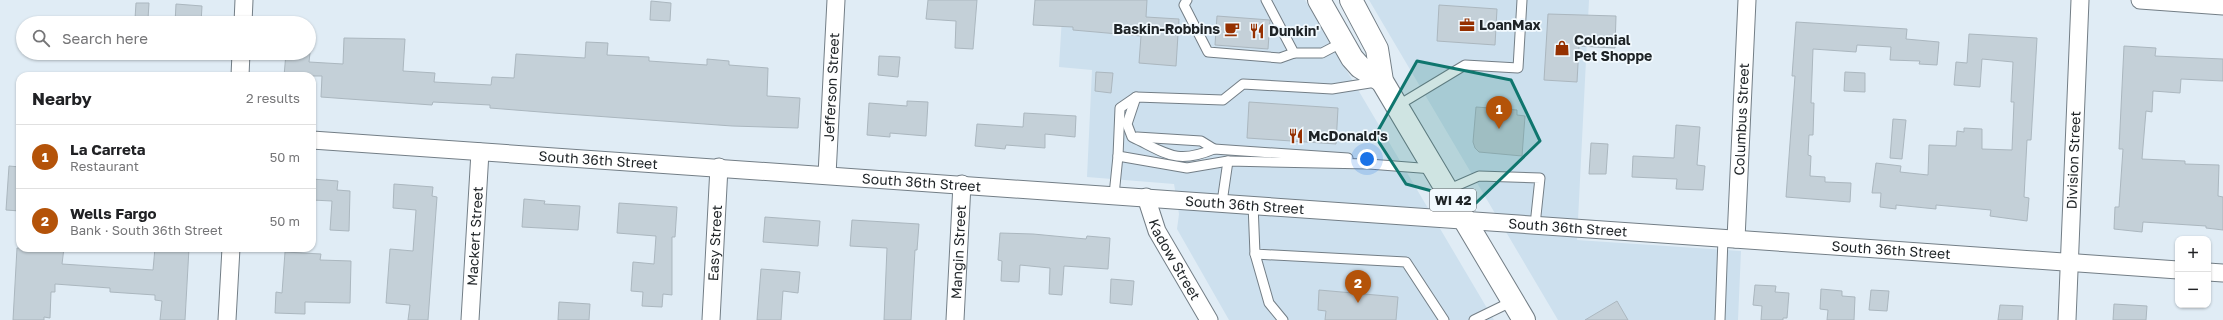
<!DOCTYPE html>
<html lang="en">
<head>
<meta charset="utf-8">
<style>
	:root { --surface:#fff; --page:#f6f6f6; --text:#202124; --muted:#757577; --line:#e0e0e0; --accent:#b45309 }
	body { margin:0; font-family:"Golos Text",sans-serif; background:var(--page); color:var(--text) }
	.controls { position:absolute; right:12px; bottom:12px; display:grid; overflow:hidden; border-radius:8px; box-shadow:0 1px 3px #0004 }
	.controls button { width:36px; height:36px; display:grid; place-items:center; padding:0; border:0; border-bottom:1px solid var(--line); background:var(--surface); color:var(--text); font:20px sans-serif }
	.you { position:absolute; left:1367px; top:159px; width:14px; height:14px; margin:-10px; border:3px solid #fff; border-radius:50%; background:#1a73e8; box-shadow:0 0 0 6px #1a73e833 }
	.badge { display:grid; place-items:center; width:26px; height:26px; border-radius:50%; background:var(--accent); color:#fff; font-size:13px; font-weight:700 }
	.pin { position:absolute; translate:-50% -33px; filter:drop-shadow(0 1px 2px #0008) }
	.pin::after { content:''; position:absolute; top:21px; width:14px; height:12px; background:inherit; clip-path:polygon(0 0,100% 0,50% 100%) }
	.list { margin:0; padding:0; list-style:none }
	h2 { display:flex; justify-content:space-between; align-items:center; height:52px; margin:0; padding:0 16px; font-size:17px }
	h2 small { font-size:13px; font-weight:400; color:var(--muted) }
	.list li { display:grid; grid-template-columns:26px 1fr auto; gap:12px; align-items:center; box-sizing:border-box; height:64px; padding:0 16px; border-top:1px solid var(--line) }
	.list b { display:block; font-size:15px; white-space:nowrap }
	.list p { margin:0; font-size:13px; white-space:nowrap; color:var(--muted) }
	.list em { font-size:13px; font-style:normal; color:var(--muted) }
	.icon { flex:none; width:22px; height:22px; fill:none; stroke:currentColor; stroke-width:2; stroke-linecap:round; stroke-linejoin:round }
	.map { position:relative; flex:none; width:2223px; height:320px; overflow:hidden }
	.search { position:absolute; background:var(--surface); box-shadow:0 1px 3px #0004; left:16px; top:16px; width:300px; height:44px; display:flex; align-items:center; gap:10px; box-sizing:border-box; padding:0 14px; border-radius:22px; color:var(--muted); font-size:15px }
	.panel { position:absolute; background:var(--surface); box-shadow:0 1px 3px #0004; left:16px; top:72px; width:300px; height:180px; border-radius:12px }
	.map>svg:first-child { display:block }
</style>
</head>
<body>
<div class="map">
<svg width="2223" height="320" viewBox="0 0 2223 320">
	<rect width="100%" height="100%" fill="#e0ecf5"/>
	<!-- built -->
	<g fill="#cde0ee">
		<path d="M1063,0H1305L1494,320H1229L1177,229L1179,214L1174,184L1087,177L1092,70L1059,67Z"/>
		<path d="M1369,0H1589L1577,240L1741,251L1738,320H1558Z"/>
	</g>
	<!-- building -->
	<g fill="#c4d0d8" stroke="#abb7bf">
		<path d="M928,0H977L973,49L955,48L956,21L926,19Z"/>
		<path d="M1035,0H1147L1146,17L1179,19L1176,66L1139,63L1141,36L1073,30V27L1033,25Z"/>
		<path d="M651,1L671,3L670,21L650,20Z"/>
		<path d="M136,3H149L148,19H135Z"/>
		<path d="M176,4L202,6L201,23H175Z"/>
		<path d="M1439,5L1497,9L1495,45L1437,41Z"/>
		<path d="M1548,14L1616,16L1615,48L1579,46L1577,82L1544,80Z"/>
		<path d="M1217,16L1270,20L1268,49L1215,45Z"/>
		<path d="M1796,22L1907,29L1906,39L1939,42L1937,65L1919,64L1920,61L1890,60L1891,47L1857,45L1856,52L1813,49L1811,103H1814L1813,135H1809L1808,155L1811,156L1810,176L1825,177V182L1851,183L1850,202L1786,197L1795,76H1792Z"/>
		<path d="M1969,34L2037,38L2031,140H2027L2024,197L2029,198L2027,221L1990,216L1991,210L1936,205V209L1896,205V209L1880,207L1881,193H1872L1876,163L1901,166L1900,172L1928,175L1929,145L1956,146L1957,131L1964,132V128L1982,129V149L2012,150L2014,102H2011L2013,62L1982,59L1980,87L1954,85L1956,62L1967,63Z"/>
		<path d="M344,38L405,39L403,71L435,73L434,82L491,85L492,77L514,78L516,54L585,58L586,42L608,43L607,55L649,57V61L707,65V59L729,61V65L768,68L767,96L800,98L798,128L732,126L553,113L490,108V105L433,102L432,105L321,97L322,76H284L286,53H310L309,62L343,64Z"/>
		<path d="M2124,46L2156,48L2155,56L2223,59V81L2181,79L2180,93L2153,91L2152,112L2146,111L2142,159L2185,161V164L2219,165L2218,196L2223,197V230L2206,228V226L2143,222L2142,232L2114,229L2115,207H2119L2123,149H2119Z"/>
		<path d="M879,56L900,57L898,77L878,75Z"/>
		<path d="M1096,72L1113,73L1111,93L1095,91Z"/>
		<path d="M1845,72L1865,73V92L1844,91Z"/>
		<path d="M907,101L928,102L926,136L890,133V137L867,135L869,103L907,106Z"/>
		<path d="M1249,102L1338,108L1336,144L1247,138Z"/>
		<path d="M1476,107L1517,110V115L1525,116L1522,156L1479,152L1475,148L1473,142Z"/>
		<path d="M1024,113L1076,116L1075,137L1045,134V148L1006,145L1005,149L975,146L977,124L1023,127Z"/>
		<path d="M1893,119L1906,120L1902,159L1890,158Z"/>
		<path d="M1676,125L1700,127L1697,165L1705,166L1703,190L1676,189L1677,179L1632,177L1633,156L1674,158Z"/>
		<path d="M1591,143L1608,144L1606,174H1589Z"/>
		<path d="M9,166L20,167V211L6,210Z"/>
		<path d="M312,179L338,181L337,190L350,191L349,231L330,230L332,201L312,200Z"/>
		<path d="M394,184L433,187L432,196L437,197L428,320H408L410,305L386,303L390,249L413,251L416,210L393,208Z"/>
		<path d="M524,199L545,201L544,204L580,206L578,230L522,227Z"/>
		<path d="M619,203L677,207L675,237H672V295L663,294L662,307L642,306L643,292L631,291L633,262L654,264L656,236L617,233Z"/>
		<path d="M765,217L820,221L818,246L763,242Z"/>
		<path d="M852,220L919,224L917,250H915L911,320H884L887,248L850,246Z"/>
		<path d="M1000,233L1033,234L1086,239L1087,236L1110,238L1108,269L1064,266L1062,295L1049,294L1050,268L1020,265L1019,282L1001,281L1002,261L998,260Z"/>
		<path d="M17,248H64L62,264L153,270L155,248H189L185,320H160L162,301L155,300V295L110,292V288L55,284V292H51L50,318L44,317V320H13Z"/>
		<path d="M285,252L321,254L320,260L351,261L350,303L305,302V314L275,313L276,292L282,293Z"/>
		<path d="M761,269L800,272L798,293L783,291L781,320H757Z"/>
		<path d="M1111,279L1134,281L1132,305L1110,303Z"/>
		<path d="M1755,285L1776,286L1775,292L1789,293L1787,318H1783V320H1761L1762,306L1753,305Z"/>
		<path d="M1821,289L1842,291V296L1855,297L1854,320H1827L1828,310L1820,309Z"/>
		<path d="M1319,290L1398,297L1396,320H1325L1326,311L1318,310Z"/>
		<path d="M1871,290L1889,291L1887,311L1869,310Z"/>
		<path d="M1617,301L1628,320H1585Z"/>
		<path d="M559,302L590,304L589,320H558Z"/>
		<path d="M2114,304L2147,306L2146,320H2113Z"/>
		<path d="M2000,305L2023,306L2022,320H1998Z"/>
	</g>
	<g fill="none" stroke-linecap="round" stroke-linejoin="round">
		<!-- service casing -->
		<g stroke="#737e86" stroke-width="11">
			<g id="service">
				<path d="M1187,0L1184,5L1208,52L1280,58L1294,53"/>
				<path d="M1266,0L1294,53H1322L1343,42"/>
				<path d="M1136,97L1127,124L1132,137C1166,153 1176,165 1214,149L1348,158"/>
				<path d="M1397,106L1465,65L1518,68L1522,0"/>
				<path d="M1137,137L1201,141L1214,149"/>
				<path d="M1118,156L1187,168L1228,161L1369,164L1433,169"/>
				<path d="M1447,190L1479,176L1540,178L1535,225"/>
				<path d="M1114,195L1118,156L1120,108L1136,97L1223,100L1243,84L1332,89L1376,82"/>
				<path d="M1222,202L1228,161"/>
				<path d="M1253,204L1255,254L1406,262L1444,320"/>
				<path d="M1255,254L1269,303L1283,320"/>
				<path d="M1474,320L1513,301"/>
				<path d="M1720,320L1723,238"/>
			</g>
		</g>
		<!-- minor casing -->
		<g stroke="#737e86" stroke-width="19">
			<g id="minor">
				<path d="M2140,0L2223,6"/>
				<path d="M243,23L244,0"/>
				<path d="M240,76L241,53"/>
				<path id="s1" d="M312,140L2178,270"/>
				<path id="s2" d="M827,175L836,0"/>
				<path id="s3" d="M1146,197L1157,231L1209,320"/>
				<path id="s4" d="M1736,239L1747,0"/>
				<path d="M2208,272L2223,273"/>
				<path d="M227,320L231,248"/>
				<path id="s5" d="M470,320L480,152"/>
				<path id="s6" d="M711,320L719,167"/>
				<path id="s7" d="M955,320L962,184"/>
				<path id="s8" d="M2067,320L2080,0"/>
			</g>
		</g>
		<!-- primary casing -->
		<g stroke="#737e86" stroke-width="24">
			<g id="primary">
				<path d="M1319,0L1352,58L1360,67L1382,81"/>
				<path d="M1351,0L1377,49L1382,81L1524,320"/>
			</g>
		</g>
		<!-- service -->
		<use href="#service" stroke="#fff" stroke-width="9"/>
		<!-- minor -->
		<use href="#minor" stroke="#fff" stroke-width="17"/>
		<!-- primary -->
		<use href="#primary" stroke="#fff" stroke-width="22"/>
	</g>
	<!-- marked area -->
	<path fill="#0f766e" fill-opacity="0.2" stroke="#0f766e" stroke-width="3" stroke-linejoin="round" d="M1417,61L1511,80L1540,141L1476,203L1406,184L1375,136Z"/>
	<!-- icons -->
	<defs>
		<g id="office-bare" transform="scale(1.2)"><path d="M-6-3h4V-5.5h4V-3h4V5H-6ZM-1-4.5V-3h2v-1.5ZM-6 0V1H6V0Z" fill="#953000" stroke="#f1f9fe" stroke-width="2.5" paint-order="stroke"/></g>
		<g id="cafe-bare" transform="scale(1.2)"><path d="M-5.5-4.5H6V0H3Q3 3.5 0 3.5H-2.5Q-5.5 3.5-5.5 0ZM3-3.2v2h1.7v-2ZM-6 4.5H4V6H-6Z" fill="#953000" stroke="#f1f9fe" stroke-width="2.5" paint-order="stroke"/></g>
		<g id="restaurant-bare" transform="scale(1.2)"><path d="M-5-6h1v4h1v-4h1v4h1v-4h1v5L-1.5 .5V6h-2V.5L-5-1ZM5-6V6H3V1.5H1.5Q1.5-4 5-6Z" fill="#953000" stroke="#f1f9fe" stroke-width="2.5" paint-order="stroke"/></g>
		<g id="shop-bare" transform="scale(1.2)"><path d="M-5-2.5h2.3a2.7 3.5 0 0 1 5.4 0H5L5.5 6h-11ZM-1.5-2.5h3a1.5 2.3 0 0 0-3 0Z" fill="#953000" stroke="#f1f9fe" stroke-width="2.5" paint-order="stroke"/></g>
	</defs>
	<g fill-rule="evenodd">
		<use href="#office-bare" x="1467" y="25"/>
		<use href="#cafe-bare" x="1232" y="29"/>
		<use href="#restaurant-bare" x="1257" y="31"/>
		<use href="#shop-bare" x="1562" y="48"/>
		<use href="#restaurant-bare" x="1296" y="136"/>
	</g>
	<g text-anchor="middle" stroke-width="3.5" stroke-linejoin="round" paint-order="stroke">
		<!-- shield labels -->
		<rect fill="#f1f9fe" stroke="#5d6367" stroke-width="1" x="1430" y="189" width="46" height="22" rx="3"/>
		<g font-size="13" font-weight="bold" fill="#1e2326">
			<text x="1453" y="205">WI 42</text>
		</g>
		<!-- poi labels -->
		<g font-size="14" font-weight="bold" fill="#1e2326" stroke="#f1f9fe" text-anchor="start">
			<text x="1479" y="30">LoanMax</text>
			<text x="1220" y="34" text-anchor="end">Baskin-Robbins</text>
			<text x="1269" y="36">Dunkin'</text>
			<text x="1574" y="45">Colonial<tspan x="1574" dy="16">Pet Shoppe</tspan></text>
			<text x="1308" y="141">McDonald's</text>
		</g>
		<!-- street labels -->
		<g font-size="14" fill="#1e2326" stroke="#f1f9fe">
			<text dy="5" stroke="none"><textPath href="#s2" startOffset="88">Jefferson Street</textPath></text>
			<text dy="5" stroke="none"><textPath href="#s4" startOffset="120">Columbus Street</textPath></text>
			<text dy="5" stroke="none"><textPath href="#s1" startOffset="287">South 36th Street</textPath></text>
			<text dy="5" stroke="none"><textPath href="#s8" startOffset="160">Division Street</textPath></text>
			<text dy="5" stroke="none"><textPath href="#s1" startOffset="611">South 36th Street</textPath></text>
			<text dy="5" stroke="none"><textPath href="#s1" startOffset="935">South 36th Street</textPath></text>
			<text dy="5" stroke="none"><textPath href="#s1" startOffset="1259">South 36th Street</textPath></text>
			<text dy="5" stroke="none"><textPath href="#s5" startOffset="84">Mackert Street</textPath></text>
			<text dy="5" stroke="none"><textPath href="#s6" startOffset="77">Easy Street</textPath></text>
			<text dy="5" stroke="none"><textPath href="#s1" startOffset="1583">South 36th Street</textPath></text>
			<text dy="5" stroke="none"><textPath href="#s7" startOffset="68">Mangin Street</textPath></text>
			<text dy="5" stroke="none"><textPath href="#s3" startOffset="69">Kadow Street</textPath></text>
		</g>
	</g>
</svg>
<div class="controls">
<button>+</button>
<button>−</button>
</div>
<div class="you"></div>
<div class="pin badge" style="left:1499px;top:129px">1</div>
<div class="pin badge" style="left:1358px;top:303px">2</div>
<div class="search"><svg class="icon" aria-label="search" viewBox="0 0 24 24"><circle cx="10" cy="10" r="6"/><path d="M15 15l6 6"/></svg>Search here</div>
<section class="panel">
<h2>Nearby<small>2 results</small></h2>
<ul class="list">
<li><span class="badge">1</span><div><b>La Carreta</b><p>Restaurant</p></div><em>50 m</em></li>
<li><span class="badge">2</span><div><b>Wells Fargo</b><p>Bank · South 36th Street</p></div><em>50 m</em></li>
</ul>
</section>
</div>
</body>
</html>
